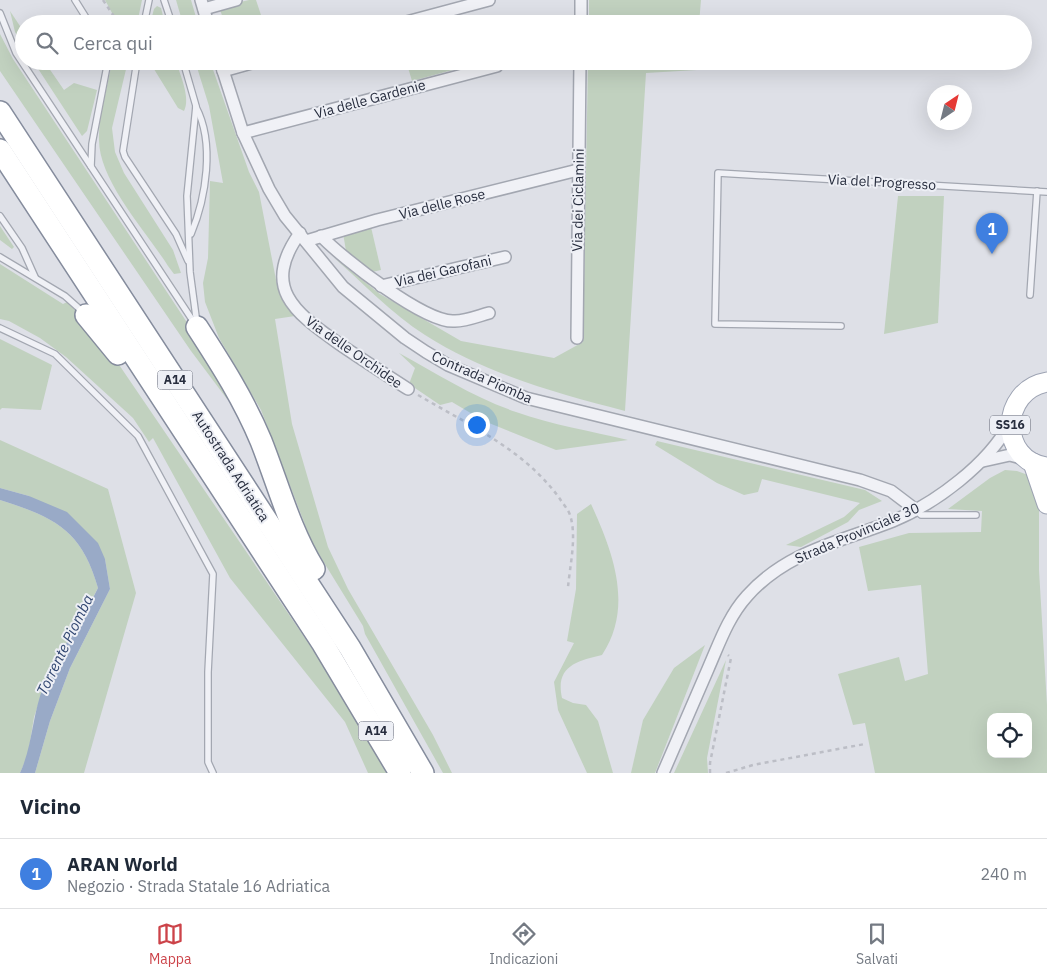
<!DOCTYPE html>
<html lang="it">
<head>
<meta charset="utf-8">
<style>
	:root { --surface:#fff; --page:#f6f6f7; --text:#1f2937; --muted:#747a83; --line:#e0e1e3; --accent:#cc4349 }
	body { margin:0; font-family:"IBM Plex Sans",sans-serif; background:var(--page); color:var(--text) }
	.controls { position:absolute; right:15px; bottom:15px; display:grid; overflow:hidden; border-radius:10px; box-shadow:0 5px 20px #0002 }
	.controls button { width:45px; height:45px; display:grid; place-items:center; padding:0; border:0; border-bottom:1px solid var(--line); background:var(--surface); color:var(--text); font:25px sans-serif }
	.compass { position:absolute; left:927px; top:85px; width:45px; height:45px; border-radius:50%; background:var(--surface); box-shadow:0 5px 20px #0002; rotate:35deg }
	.you { position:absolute; left:476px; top:424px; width:18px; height:18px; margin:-12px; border:4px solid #fff; border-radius:50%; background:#1a73e8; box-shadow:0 0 0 8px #1a73e833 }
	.badge { display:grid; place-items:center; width:32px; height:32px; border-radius:50%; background:var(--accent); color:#fff; font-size:16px; font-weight:700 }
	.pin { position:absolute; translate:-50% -41px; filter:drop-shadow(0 1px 2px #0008) }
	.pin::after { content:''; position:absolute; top:26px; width:18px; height:15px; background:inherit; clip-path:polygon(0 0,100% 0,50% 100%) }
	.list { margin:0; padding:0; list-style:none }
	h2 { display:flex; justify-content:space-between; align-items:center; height:65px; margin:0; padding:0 20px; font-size:21px }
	h2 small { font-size:16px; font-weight:400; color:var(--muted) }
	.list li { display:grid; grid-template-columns:32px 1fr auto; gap:15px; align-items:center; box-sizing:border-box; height:70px; padding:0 20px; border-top:1px solid var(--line) }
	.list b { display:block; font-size:19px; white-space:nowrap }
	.list p { margin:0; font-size:16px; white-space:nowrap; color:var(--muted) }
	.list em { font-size:16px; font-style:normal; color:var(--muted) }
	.icon { flex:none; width:28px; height:28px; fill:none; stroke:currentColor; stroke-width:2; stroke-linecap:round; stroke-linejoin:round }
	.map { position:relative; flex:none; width:1047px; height:773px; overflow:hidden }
	.search { position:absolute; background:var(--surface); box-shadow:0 5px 20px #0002; left:15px; right:15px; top:15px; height:55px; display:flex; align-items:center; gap:12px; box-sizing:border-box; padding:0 18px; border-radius:28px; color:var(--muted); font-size:19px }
	.sheet { height:135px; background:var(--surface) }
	nav { display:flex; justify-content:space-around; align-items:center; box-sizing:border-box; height:70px; border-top:1px solid var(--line); background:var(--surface); font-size:14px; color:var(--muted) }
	nav a { display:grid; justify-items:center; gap:2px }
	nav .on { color:var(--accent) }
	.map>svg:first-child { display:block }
</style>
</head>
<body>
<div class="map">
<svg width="1047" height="773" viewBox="0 0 1047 773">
	<rect width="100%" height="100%" fill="#dee0e7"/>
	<!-- green -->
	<g fill="#c1d1bf" fill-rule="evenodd">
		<path d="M105,0H142L137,24H118Z"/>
		<path d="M176,0H191L198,24H183Z"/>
		<path d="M249,0H256L264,24H225L219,7Z"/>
		<path d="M589,0H701L699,24H589Z"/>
		<path d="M157,6L161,8L165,24H150L154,9Z"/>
		<path d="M10,11L24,32V47L15,32Z"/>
		<path d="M0,34L13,59L225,380L231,391L227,399L191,351L0,71Z"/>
		<path d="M33,61H44L64,90L74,83L97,90L87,131L82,136Z"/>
		<path d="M112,61H128L112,128L115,152L124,173L173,250L181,273L174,274L168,266C146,231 99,181 99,140C98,114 108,87 112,61Z"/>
		<path d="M149,61H176C180,75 191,98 184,111L178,108Z"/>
		<path d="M195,61H210L249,172L259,192L277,285L284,303L295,316L275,319L292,424L328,547L348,589L433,735L452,773H443L365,634L363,626L312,543L261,410L219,338L205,302L203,283L208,258L210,181L223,183L209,106Z"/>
		<path d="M406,61H454L456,69L412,81Z"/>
		<path d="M588,61H697V70L646,73L625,411C556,393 486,374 425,335C392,314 362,282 332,256L380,294L461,341L554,358L583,342Z"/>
		<path d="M898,196H944L938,323L884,334Z"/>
		<path d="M0,226L14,247L12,249L0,240Z"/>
		<path d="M371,227L381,270L372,272L346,251L343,233Z"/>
		<path d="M0,264L63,304L67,302L94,328L324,666L369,738L386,773H368L345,722L230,578L153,438L149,442L133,418L66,357L40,338L9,321L0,319Z"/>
		<path d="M0,339L52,365L41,410L2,408L0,410Z"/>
		<path d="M399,353C437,374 475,398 516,412C552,425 591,431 628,440L556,450L484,421L452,402L440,405L409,384L415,368Z"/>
		<path d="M0,440L108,489L136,593L84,773H35L50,721L70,668L110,589L105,559L29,496L0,488Z"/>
		<path d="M657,441L865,490L882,501L859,510L848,522L801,547L786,545L844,517L860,503L762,479L758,492L744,495L717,483L655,445Z"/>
		<path d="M1005,470L1017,471L1028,475L1039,491V570L1047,705V773H875L865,723L853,725L838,674L899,657L905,681L928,674L921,585L868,591L859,547L909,533L981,532L982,511L948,509L990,478ZM991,717H1028V754H991Z"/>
		<path d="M0,500C54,517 82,530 98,588L45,685L34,717L28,755L20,773H0Z"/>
		<path d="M591,504C613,552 634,607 602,655C577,661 555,666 562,698L573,703L586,705L598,721L613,773H587L558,710L554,682L574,643L567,641L576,589L577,514Z"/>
		<path d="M705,645L655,773H631L643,720L674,668Z"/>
		<path d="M726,660L707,758L708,773H674Z"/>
	</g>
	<!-- water -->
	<path fill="#99aac7" d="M0,488L29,496L67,512L98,543L105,559L110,589L70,668L50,721L35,773H20C33,745 32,714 44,685C59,651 82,621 98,588C82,530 54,517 0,500Z"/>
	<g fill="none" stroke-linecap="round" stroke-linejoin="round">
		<!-- service casing -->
		<g stroke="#a3a7b1" stroke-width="8">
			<g id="service">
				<path d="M75,0L90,24"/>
				<path d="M164,0L172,24"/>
				<path d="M0,13L16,53L195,324"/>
				<path d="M144,24L149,0"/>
				<path d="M137,61L123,151L125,157L176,234L188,261"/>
				<path d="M183,61L196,106L187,196L190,272L197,324"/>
				<path d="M91,166L92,144L108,61"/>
				<path d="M0,216L22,248L35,277"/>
				<path d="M191,234C206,198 215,143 196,107"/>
				<path d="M0,257L65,296L83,312"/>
				<path d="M1030,295L1037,191"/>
				<path d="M841,326L715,324L718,173L1047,192"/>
				<path d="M0,328L55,354L138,436L213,574L208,672V762L213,773"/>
				<path d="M916,510L921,515H976"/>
			</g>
		</g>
		<!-- minor casing -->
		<g stroke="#a3a7b1" stroke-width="14">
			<g id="minor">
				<path d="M201,0L208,24"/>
				<path d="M204,9L236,0"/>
				<path d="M399,24L489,0"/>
				<path d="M581,24V0"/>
				<path d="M220,61L243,133L269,189L285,216L343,287L405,338L426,352L448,365L526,398L860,480L891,491L916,510"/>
				<path d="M223,71L259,61"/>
				<path d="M243,133L497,66"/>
				<path d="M300,233C261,287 294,312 338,343C361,359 385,374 408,389"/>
				<path d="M321,236C342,258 426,324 455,321C466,321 478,316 489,313"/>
				<path d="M306,241L377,220L578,170"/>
				<path d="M381,286L505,257"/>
				<path d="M577,338L580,61"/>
				<path d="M983,461L1010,455L1025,459"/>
				<path d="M663,773C678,738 693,703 708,669C719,644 728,617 747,596C787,551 840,542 893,521C936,503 988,464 1010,423"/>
			</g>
		</g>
		<!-- primary casing -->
		<g stroke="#9da3b3" stroke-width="21">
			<g id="primary">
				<path d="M1047,382C1000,390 998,461 1047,467"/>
				<path d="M1033,463L1047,504"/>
			</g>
		</g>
		<!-- motorway casing -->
		<g stroke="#858c9d" stroke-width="24">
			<g id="motorway">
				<path d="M0,112L350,648L423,773"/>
				<path d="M0,150L323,644L400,773"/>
				<path d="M86,315L118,354"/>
				<path d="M197,327C221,364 244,400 261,441C278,484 290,530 314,569"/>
			</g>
		</g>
		<!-- path -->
		<g stroke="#bcbec6" stroke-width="2.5" stroke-dasharray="4 4" stroke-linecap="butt">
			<path d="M103,0L119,24"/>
			<path d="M418,395C469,425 525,450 560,499C563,504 568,509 570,515C577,536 570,565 568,587"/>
			<path d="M710,773V763L731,658L728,655"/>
			<path d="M726,773L753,765L865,744"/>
		</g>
		<!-- service -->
		<use href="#service" stroke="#f0f1f6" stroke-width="5.5"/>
		<!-- minor -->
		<use href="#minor" stroke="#f0f1f6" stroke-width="11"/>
		<!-- primary -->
		<use href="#primary" stroke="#fff" stroke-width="19"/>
		<!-- motorway -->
		<use href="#motorway" stroke="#fff" stroke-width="21"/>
	</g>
	<g text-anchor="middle" stroke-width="4" stroke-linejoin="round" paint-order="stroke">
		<!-- shield labels -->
		<g fill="#edeff5" stroke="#626775" stroke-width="1">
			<rect x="157.5" y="370.5" width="35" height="19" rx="4"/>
			<rect x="990" y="415.5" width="40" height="19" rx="4"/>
			<rect x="358.5" y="721.5" width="35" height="19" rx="4"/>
		</g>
		<g font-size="12" font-weight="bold" fill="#272d3e">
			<text x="175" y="384">A14</text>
			<text x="1010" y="429">SS16</text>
			<text x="376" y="735">A14</text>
		</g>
		<!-- street labels -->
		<g font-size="14" fill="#272d3e" stroke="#edeff5">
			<text transform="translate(370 99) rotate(-15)" y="5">Via delle Gardenie</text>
			<text transform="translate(882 182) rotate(3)" y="5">Via del Progresso</text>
			<text transform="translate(578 200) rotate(-89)" y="5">Via dei Ciclamini</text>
			<text transform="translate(442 204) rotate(-14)" y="5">Via delle Rose</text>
			<text transform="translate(443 271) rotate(-13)" y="5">Via dei Garofani</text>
			<text transform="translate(354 352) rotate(35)" y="5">Via delle Orchidee</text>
			<text transform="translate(482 377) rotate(24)" y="5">Contrada Piomba</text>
			<text transform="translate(231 466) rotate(57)" y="5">Autostrada Adriatica</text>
			<text transform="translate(857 533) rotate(-23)" y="5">Strada Provinciale 30</text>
		</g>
		<!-- water labels -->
		<g font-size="15" font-style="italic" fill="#324771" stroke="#edeff5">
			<text transform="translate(65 645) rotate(-64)" y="5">Torrente Piomba</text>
		</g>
	</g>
</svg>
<div class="controls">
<button><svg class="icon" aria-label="locate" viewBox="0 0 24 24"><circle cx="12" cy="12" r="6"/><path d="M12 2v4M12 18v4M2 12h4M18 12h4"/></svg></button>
</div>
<svg class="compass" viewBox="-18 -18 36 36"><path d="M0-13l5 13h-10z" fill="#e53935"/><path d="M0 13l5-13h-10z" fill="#747a83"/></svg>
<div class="you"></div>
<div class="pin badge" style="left:992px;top:254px;background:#3f7fe0">1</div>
<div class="search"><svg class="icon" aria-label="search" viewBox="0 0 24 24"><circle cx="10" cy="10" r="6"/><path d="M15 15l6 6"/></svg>Cerca qui</div>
</div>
<section class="sheet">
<h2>Vicino<small></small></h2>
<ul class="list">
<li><span class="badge" style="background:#3f7fe0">1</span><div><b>ARAN World</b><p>Negozio · Strada Statale 16 Adriatica</p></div><em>240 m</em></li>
</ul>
</section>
<nav>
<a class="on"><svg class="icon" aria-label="map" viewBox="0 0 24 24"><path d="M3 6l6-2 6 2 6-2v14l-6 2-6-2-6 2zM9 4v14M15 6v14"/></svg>Mappa</a>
<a><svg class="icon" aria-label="directions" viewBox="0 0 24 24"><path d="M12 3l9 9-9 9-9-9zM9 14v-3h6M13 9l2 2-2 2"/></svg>Indicazioni</a>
<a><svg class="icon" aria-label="saved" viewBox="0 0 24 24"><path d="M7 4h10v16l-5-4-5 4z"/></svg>Salvati</a>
</nav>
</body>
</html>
